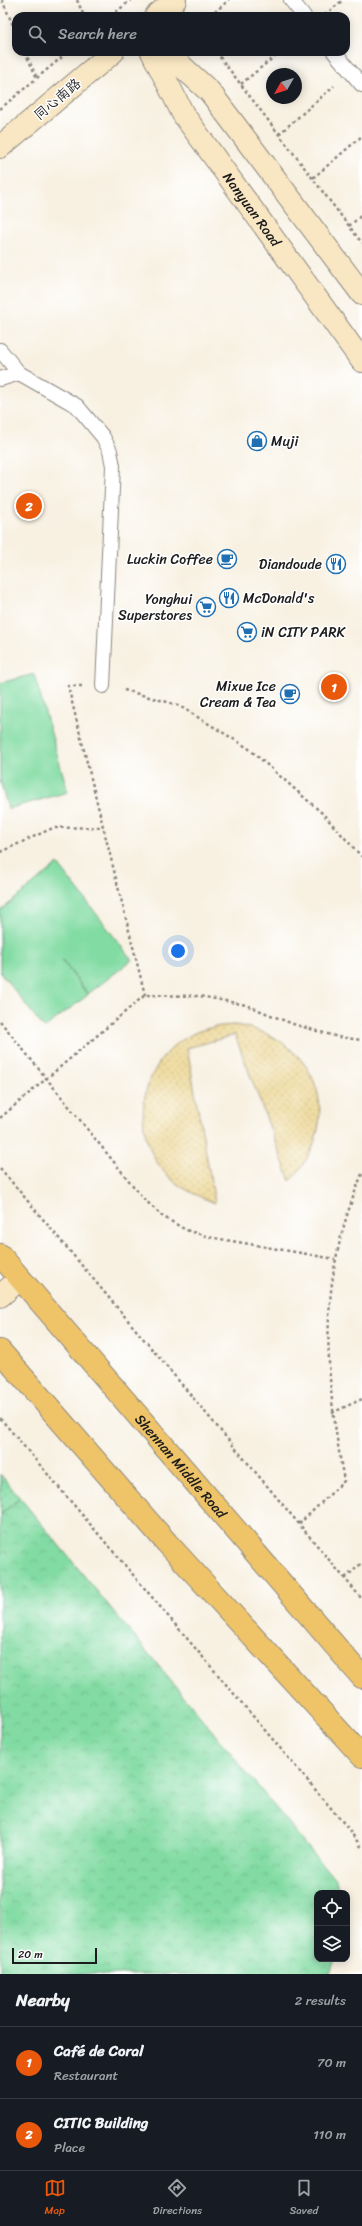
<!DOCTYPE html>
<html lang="en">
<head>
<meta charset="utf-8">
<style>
	:root { --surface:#171b24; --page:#20242c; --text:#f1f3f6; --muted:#9ea1a6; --line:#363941; --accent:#ea580c }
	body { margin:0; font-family:Sriracha,"LXGW WenKai TC",sans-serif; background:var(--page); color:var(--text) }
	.controls { position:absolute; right:12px; bottom:12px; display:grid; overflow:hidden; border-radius:8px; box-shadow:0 2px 10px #0003 }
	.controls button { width:36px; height:36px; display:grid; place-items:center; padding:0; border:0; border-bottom:1px solid var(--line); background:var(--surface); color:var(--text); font:20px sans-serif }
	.compass { position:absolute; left:266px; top:68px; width:36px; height:36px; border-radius:50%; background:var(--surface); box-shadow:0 2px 10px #0003; rotate:231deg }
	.scale { position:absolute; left:12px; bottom:10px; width:85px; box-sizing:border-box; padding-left:4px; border:2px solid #1c1c1c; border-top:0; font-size:11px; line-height:14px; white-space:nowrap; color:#1c1c1c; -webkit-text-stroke:3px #fff; paint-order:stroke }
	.you { position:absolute; left:178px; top:951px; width:14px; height:14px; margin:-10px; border:3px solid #fff; border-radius:50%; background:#1a73e8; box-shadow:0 0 0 6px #1a73e833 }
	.badge { display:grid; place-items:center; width:26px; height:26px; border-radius:50%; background:var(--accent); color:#fff; font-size:13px; font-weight:700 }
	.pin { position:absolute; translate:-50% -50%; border:2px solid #fff; box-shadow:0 1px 4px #0006 }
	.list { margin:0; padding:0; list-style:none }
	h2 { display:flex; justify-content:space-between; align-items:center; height:52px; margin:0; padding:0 16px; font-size:17px }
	h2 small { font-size:13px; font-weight:400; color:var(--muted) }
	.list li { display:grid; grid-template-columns:26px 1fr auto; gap:12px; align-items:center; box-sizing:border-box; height:72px; padding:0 16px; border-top:1px solid var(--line) }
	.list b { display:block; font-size:15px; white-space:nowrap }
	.list p { margin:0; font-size:13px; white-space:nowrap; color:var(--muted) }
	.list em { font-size:13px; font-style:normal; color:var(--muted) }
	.icon { flex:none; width:22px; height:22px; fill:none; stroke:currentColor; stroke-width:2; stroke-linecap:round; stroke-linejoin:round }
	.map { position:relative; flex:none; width:362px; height:1974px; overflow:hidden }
	.search { position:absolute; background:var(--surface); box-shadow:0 2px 10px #0003; left:12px; right:12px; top:12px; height:44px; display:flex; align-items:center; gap:10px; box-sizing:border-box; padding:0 14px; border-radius:12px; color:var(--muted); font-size:15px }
	.sheet { height:196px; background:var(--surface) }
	nav { display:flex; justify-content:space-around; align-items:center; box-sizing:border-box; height:56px; border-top:1px solid var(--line); background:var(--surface); font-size:11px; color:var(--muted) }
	nav a { display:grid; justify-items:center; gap:2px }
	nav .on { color:var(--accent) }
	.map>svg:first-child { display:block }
</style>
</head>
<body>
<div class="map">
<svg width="362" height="1974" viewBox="0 0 362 1974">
	<defs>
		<pattern id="sand-dots" width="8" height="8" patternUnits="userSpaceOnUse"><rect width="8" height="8" fill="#eeda9e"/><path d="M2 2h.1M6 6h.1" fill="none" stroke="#ccba88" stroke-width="1.8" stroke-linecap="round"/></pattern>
		<pattern id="park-crowns" width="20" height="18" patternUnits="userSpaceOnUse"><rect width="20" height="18" fill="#81dba2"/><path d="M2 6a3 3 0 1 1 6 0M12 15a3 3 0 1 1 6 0" fill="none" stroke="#6fbb8b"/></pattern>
		<pattern id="garden-dots" width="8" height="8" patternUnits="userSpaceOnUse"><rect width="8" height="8" fill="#81dba2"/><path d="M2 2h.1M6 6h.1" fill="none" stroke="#6fbb8b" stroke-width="1.8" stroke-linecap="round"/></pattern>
	</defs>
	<rect width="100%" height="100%" fill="#fff"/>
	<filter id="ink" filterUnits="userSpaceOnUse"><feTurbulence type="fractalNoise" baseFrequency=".025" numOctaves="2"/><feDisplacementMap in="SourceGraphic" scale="8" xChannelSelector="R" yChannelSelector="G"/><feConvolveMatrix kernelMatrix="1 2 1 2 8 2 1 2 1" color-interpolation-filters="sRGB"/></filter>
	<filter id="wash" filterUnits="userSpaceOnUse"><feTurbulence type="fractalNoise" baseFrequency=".012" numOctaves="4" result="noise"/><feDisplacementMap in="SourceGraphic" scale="16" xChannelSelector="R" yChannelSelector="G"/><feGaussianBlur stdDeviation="0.9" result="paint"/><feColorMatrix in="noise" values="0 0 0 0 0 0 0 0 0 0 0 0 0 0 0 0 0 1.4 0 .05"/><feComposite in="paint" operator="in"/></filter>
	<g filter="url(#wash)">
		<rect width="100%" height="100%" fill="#f8f1e2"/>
		<!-- sand -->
		<path fill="url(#sand-dots)" stroke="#857b5d" d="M234,1025C317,1036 348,1119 290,1181L235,1035L187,1048L215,1203C198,1196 181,1189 168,1176C128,1134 138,1066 187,1037C201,1028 218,1026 234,1025Z"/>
		<!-- park -->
		<path fill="url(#park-crowns)" stroke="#4e7c5f" d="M20,1498L336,1881L339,1893H317V1959H335L330,1974H0V1515Z"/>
		<!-- garden -->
		<path fill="url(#garden-dots)" stroke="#4e7c5f" d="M0,1474L20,1498L0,1515Z"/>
		<!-- pitch -->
		<g fill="#81dba2" stroke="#4e7c5f">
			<path d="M34,674L68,792L8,809L0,780V683Z"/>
			<path d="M58,864L132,960L88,994L62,960L88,995L44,1028L0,972V911Z"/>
		</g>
	</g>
	<g filter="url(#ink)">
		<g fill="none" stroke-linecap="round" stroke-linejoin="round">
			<!-- lane casing -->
			<g stroke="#8a867f" stroke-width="16">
				<g id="lane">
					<path d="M291,0L304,16"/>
					<path d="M334,52L362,85"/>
					<path d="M0,350L19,373L77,406L103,437L110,451L113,466L103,686"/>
					<path d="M0,379L19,373"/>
				</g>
			</g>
			<!-- secondary casing -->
			<g stroke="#8a867f" stroke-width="24">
				<g id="secondary">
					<path d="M156,16L175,0"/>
					<path id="s1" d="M152,52L183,114L362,361"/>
					<path d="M166,52L210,92L362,294"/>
					<path d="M0,147L113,52"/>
					<path d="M0,1296L20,1279"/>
				</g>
			</g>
			<!-- primary casing -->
			<g stroke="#8a867f" stroke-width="24">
				<g id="primary">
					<path id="s2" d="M0,1255L362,1677"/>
					<path d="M0,1351L167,1543L362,1756"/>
				</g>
			</g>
			<!-- path -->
			<g stroke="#8a867f" stroke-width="2.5" stroke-dasharray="3 3" stroke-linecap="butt">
				<path d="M2,0L16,32"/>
				<path d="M77,0L84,16"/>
				<path d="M325,15L343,0"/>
				<path d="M111,16L131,0"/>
				<path d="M210,16L229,0"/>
				<path d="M25,52L37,78"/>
				<path d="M216,52L362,243"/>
				<path d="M241,84L280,52"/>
				<path d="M0,109L68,52"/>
				<path d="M279,134L334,86"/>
				<path d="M313,178L362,136"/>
				<path d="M349,226L362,215"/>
				<path d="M82,686H68L145,995"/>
				<path d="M124,690L178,705L248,748L322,813L362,857"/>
				<path d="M0,852L53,828L102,827"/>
				<path d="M0,1021L143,1198L162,1216L186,1230L209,1237L335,1259"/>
				<path d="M0,1118L145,995L200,996L246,1005L293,1024L338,1037L362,1040"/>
				<path d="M0,1168L362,1599"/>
				<path d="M332,1413L362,1399"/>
				<path d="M0,1418L347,1827L362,1848"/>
				<path d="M299,1524L344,1481C324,1368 317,1283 362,1174"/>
				<path d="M345,1578L362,1563"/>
			</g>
			<!-- lane -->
			<use href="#lane" stroke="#fff" stroke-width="14"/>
			<!-- secondary -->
			<use href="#secondary" stroke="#f9e7c3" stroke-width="22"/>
			<!-- primary -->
			<use href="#primary" stroke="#efc469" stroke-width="22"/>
		</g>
	</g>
	<!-- icons -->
	<defs>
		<g id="shop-ring" transform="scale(1)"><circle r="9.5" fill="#fff" stroke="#1f6fb2" stroke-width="1.5"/><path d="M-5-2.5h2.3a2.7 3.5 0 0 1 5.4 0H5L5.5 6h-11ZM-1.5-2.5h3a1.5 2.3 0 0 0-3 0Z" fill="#1f6fb2"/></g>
		<g id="cafe-ring" transform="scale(1)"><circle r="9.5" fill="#fff" stroke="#1f6fb2" stroke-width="1.5"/><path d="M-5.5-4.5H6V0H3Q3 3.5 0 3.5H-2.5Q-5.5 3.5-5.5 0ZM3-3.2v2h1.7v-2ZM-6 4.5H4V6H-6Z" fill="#1f6fb2"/></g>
		<g id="restaurant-ring" transform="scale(1)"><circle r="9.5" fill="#fff" stroke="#1f6fb2" stroke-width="1.5"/><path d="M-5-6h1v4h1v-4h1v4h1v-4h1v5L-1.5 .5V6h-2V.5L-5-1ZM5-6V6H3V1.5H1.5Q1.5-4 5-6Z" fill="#1f6fb2"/></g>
		<g id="supermarket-ring" transform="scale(1)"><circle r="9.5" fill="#fff" stroke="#1f6fb2" stroke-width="1.5"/><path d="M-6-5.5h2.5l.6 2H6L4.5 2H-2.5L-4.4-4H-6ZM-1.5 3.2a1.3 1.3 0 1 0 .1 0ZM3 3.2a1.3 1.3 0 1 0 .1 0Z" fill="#1f6fb2"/></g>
	</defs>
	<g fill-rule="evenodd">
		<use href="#shop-ring" x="257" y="441"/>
		<use href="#cafe-ring" x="227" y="559"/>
		<use href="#restaurant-ring" x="336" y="564"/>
		<use href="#restaurant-ring" x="229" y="598"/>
		<use href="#supermarket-ring" x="206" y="607"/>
		<use href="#supermarket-ring" x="247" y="632"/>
		<use href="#cafe-ring" x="290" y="694"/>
	</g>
	<g text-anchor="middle" stroke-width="3" stroke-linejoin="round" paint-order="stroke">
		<!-- street labels -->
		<g font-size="14" fill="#1c1c1c" stroke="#fff">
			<text transform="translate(57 99) rotate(-40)" y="5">同心南路</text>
			<text dy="5" stroke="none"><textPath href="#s1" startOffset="187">Nanyuan Road</textPath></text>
			<text dy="5" stroke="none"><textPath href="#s2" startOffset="278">Shennan Middle Road</textPath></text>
		</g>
		<!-- poi labels -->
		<g font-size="14" fill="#1c1c1c" stroke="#fff" text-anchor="end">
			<text x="271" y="446" text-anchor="start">Muji</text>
			<text x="213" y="564">Luckin Coffee</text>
			<text x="322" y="569">Diandoude</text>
			<text x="243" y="603" text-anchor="start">McDonald's</text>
			<text x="192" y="604">Yonghui<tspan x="192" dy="16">Superstores</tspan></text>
			<text x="261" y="637" text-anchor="start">iN CITY PARK</text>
			<text x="276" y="691">Mixue Ice<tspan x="276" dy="16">Cream &amp; Tea</tspan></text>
		</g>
	</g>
</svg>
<div class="controls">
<button><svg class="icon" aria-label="locate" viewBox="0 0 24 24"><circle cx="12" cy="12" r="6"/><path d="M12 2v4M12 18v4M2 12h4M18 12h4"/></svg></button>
<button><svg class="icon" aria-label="layers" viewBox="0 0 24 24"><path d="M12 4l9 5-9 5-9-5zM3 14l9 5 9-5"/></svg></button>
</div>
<svg class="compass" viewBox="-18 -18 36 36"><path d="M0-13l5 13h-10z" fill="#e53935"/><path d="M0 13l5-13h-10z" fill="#9ea1a6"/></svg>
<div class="scale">20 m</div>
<div class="you"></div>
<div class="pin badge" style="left:334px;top:687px">1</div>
<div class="pin badge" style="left:29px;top:506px">2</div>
<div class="search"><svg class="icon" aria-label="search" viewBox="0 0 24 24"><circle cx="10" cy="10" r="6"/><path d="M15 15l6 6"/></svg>Search here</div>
</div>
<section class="sheet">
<h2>Nearby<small>2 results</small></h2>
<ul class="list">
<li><span class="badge">1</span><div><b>Café de Coral</b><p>Restaurant</p></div><em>70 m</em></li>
<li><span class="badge">2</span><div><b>CITIC Building</b><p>Place</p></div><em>110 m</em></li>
</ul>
</section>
<nav>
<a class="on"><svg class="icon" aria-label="map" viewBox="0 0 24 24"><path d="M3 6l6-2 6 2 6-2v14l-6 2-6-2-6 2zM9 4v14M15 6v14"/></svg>Map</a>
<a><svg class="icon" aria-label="directions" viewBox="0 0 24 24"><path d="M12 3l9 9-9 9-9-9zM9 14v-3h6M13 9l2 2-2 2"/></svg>Directions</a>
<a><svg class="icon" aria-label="saved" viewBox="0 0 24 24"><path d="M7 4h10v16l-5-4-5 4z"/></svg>Saved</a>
</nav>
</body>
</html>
